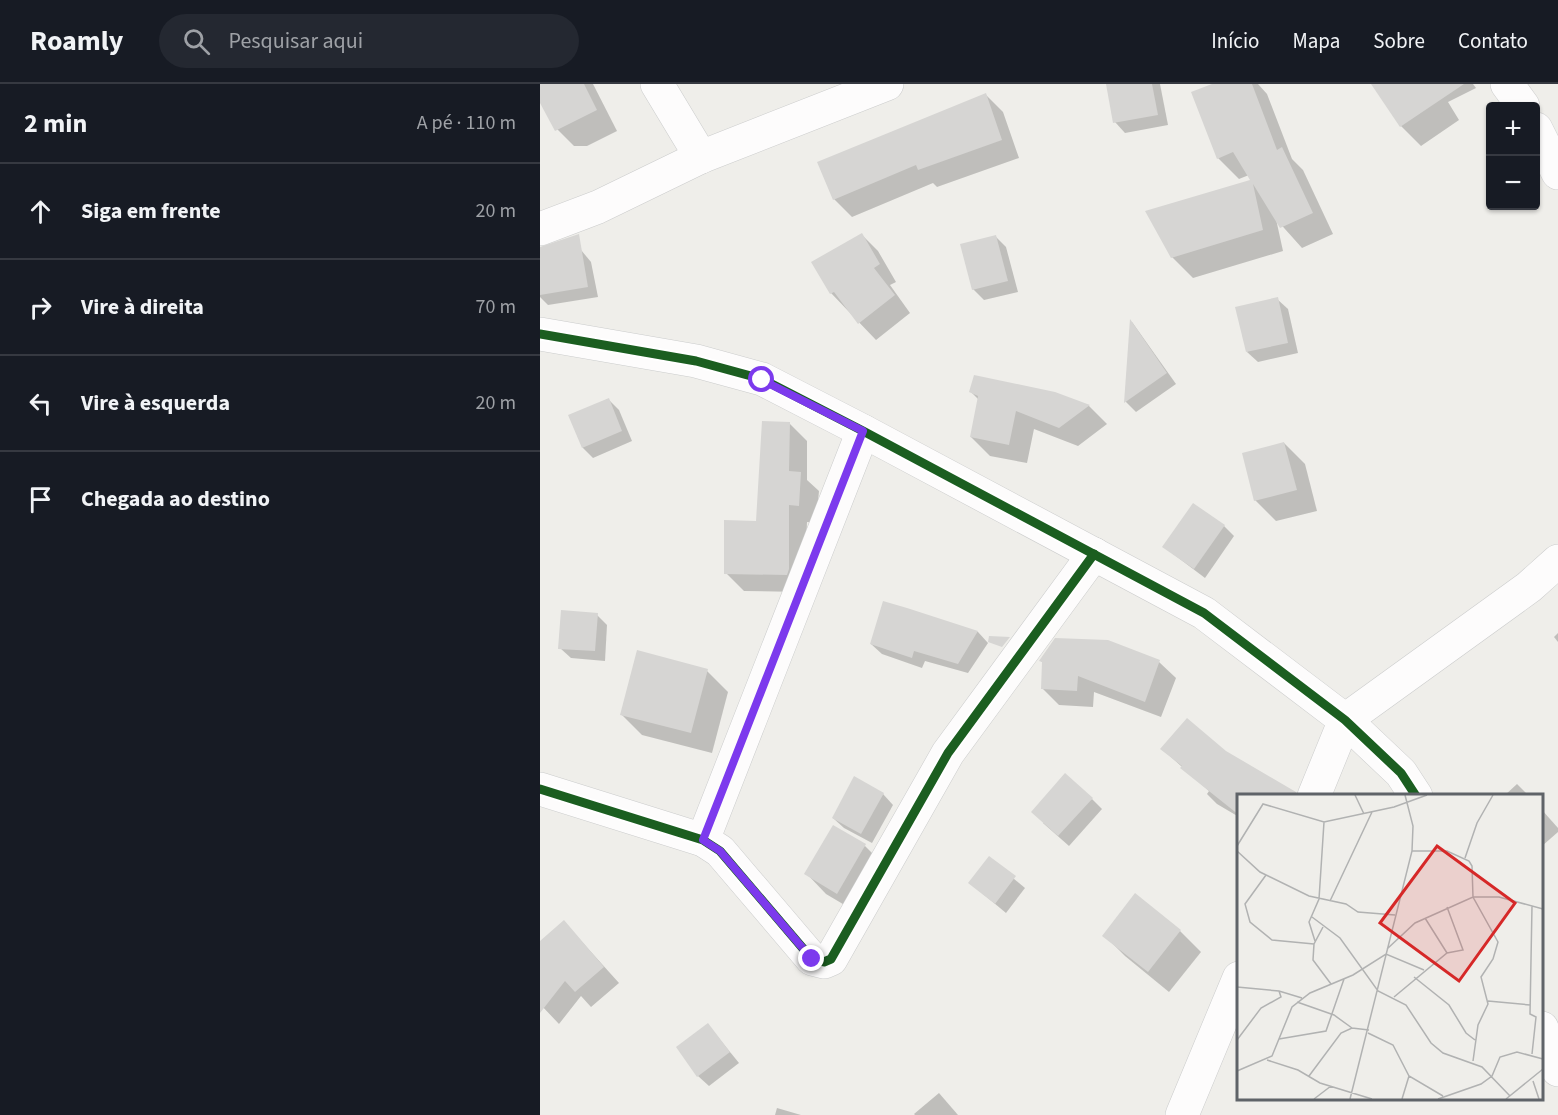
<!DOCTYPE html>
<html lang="pt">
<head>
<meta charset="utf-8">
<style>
	:root { --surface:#171b24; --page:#242831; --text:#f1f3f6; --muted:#9ea1a6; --line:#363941 }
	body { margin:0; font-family:"Source Sans 3",sans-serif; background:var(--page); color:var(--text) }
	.controls { position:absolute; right:18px; top:18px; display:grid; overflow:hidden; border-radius:6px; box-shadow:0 2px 4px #0004 }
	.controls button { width:54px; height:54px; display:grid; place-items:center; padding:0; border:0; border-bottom:2px solid var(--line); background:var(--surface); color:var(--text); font:30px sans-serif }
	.stop { position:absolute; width:18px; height:18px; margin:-14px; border:4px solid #7c3aed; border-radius:50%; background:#fff }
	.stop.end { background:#7c3aed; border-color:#fff; box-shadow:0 2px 6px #0008 }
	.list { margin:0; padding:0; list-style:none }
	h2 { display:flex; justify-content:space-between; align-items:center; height:78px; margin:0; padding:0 24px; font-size:26px }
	h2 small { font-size:20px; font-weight:400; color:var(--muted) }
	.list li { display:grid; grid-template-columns:39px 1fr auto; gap:18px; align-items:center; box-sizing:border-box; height:96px; padding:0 24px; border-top:2px solid var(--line) }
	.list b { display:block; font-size:22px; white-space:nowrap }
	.list em { font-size:20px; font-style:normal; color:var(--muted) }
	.icon { flex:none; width:33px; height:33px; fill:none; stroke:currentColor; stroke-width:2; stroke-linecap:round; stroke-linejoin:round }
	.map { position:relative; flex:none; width:1018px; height:1031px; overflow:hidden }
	header { display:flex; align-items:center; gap:36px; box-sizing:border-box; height:84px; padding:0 30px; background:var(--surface); border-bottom:2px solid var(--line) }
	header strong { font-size:28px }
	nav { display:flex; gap:33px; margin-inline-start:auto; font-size:21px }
	.search { width:420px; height:54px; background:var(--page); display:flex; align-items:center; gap:15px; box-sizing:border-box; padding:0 21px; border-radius:33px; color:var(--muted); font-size:22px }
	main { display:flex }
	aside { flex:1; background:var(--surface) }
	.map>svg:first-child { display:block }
</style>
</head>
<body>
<header>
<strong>Roamly</strong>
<div class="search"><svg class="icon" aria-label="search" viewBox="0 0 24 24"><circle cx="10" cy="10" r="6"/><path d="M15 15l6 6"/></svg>Pesquisar aqui</div>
<nav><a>Início</a><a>Mapa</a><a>Sobre</a><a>Contato</a></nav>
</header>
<main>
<aside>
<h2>2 min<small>A pé · 110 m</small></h2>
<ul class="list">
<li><svg class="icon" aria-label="ahead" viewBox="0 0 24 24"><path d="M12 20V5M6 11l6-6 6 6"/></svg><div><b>Siga em frente</b></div><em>20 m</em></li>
<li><svg class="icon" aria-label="right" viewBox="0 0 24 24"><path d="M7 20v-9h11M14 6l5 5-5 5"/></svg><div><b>Vire à direita</b></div><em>70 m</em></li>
<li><svg class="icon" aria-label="left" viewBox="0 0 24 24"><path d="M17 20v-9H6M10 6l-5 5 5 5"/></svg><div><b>Vire à esquerda</b></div><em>20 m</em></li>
<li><svg class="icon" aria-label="arrive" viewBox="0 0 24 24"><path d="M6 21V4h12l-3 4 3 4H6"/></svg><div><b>Chegada ao destino</b></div></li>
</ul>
</aside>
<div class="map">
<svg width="1018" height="1031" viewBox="0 0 1018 1031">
	<rect width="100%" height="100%" fill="#efeeea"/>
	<!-- shadow -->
	<g fill="#0003">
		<path d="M0,0H53L77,47L47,62H34L13,41L0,15Z"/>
		<path d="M568,0H620L628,41L585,49L575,38Z"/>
		<path d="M676,0H718L727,10L752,75L763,86L793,150L762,164L736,135L743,167L653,194L632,173L712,96L709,91L699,95L678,74Z"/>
		<path d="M833,0H933L936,4L908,18L919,36L881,62L861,42Z"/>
		<path d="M445,10L463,28L479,74L397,103L393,99L312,133L294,115Z"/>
		<path d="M321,150L338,167L356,198L350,201L370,229L336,256L291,209Z"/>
		<path d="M456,153L466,163L478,208L444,216L433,205Z"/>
		<path d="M0,165L41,166L51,178L58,213L8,221L0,213Z"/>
		<path d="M737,215L748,225L758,269L718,278L707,268Z"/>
		<path d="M592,238L636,300L596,328L586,318Z"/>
		<path d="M431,308L515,309L549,322L567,340L538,362L494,345L487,379L450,372L431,353L439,316Z"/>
		<path d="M68,315L79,326L92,357L53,374L43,364L30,332Z"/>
		<path d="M249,339L267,357V396L279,407L276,439L267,438L264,508L204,507L186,489L217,438Z"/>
		<path d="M744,359L765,380L777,427L736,437L715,416Z"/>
		<path d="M684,442L694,452L665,494L624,463Z"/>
		<path d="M344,519L438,548L448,559L428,589L385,577L382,584L342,570L331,560Z"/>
		<path d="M57,531L67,541L65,577L31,574L20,564Z"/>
		<path d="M1018,549V558L1014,553Z"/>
		<path d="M501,577L619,578L636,594L621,633L554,608L553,623L519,621L502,604L503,579Z"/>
		<path d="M167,587L188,608L172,669L102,651L81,630Z"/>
		<path d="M622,665L685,668L732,700L741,712H699V733L677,720L667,710L669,707Z"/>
		<path d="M977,700L989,712H964Z"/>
		<path d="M343,710L353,721L332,759L304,744L293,734Z"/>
		<path d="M552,715L562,725L529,762L503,739Z"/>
		<path d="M1002,726L1018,744V748L1002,762Z"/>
		<path d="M325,762L346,783L318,829L286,810L266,789Z"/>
		<path d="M449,774L485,804L466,829L430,799Z"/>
		<path d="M595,811L640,847L661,868L629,908L585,872L564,851Z"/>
		<path d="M24,838L79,899L51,923L41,912L19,940L0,920V859Z"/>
		<path d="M168,941L199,979L169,1002L158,992Z"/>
		<path d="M399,1009L418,1031H375L374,1030Z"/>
		<path d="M237,1024L261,1031H235Z"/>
	</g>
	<!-- building -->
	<g fill="#d6d5d3">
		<path d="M0,0H44L57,26L15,47L0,19Z"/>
		<path d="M566,0H612L618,31L573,39Z"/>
		<path d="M672,0H712L737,66L742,63L773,129L740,144L713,100L723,146L631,174L605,127L710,96L693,68L677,75L651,8Z"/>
		<path d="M831,0H924L860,43Z"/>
		<path d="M446,9L462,56L378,86L376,81L293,116L277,78Z"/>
		<path d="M322,149L340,180L334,184L355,211L318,240L294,208L290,210L271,178Z"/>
		<path d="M39,150L48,203L0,211V163Z"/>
		<path d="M456,151L468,197L432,206L420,160Z"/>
		<path d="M738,213L748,259L706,268L695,223Z"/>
		<path d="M590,235L627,289L584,319Z"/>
		<path d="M434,291L515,308L550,321L519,344L476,327L469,361L430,353L438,312L429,308Z"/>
		<path d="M69,314L82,347L42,364L28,331Z"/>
		<path d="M222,337L250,338L249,387L261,388L259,422L249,421V485L247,491L184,490V436L216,437Z"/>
		<path d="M744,358L757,406L714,417L702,369Z"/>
		<path d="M653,419L685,441L654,485L622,463Z"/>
		<path d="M343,517L367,524L438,547L418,580L374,567L372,574L330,560Z"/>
		<path d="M21,526L58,529L55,567L18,565Z"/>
		<path d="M449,552L470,553L462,563L448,558Z"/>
		<path d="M515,554L568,556L620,576L605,618L538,592L537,607L501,605L502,578L499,577Z"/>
		<path d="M97,566L168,585L151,649L80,631Z"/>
		<path d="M647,634L686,667L756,708V711H699V731L640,684L642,682L620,665Z"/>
		<path d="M525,689L553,714L518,752L491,728Z"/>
		<path d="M314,692L344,709L321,750L292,734Z"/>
		<path d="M293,741L326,760L297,810L264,790Z"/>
		<path d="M449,772L476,792L455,820L428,799Z"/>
		<path d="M595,809L641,846L608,888L562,852Z"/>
		<path d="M24,836L64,883L35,908L25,897L0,929V857Z"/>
		<path d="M168,939L190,968L157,993L136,963Z"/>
	</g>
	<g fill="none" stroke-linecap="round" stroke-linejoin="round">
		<!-- minor casing -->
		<g stroke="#cbcccc" stroke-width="34">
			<g id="minor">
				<path d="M117,0L161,73"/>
				<path d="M967,0L983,22"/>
				<path d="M996,45L1018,89"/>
				<path d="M0,145L58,123L161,73L347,0"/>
				<path d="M0,250L156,277L222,295L323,347L664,529L805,636L861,689L876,712"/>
				<path d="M0,705L163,756L180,767L272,875L284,878L291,875L408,669L554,470"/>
				<path d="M774,712L805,636L989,503L1018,477"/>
				<path d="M163,756L323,347"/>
				<path d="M1002,944L1018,986"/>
				<path d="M642,1031L699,894"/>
			</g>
		</g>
		<!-- minor -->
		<use href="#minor" stroke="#fdfcfc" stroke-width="33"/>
		<!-- cycleway casing -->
		<g stroke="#fff" stroke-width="13">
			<g id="cycleway">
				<path d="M0,250L156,277L222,295L323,347L664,529L805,636L861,689L876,712"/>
				<path d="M0,705L163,756L180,767L272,875L284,878L291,875L408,669L554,470"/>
			</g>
		</g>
		<!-- cycleway -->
		<use href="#cycleway" stroke="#1b5e20" stroke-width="9"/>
	</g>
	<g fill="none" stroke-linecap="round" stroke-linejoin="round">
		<!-- route -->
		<path stroke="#7c3aed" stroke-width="8" d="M222,296L323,347L163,756L180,767L272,875"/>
	</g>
	<!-- overview -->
	<g transform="translate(697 710)">
		<rect width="306" height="306" fill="#efeeea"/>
		<path fill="none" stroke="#b1b2b2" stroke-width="1.5" d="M118,1L127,20M0,52L26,10L87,28L157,13L190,1M0,57L23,78L72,102L109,110L121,118L158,121M175,57H210L232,67L235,72L236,103L261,148L256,165L244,183L251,210L241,231L236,267M228,64L240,29L256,1M29,81L8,110L13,128L35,146L77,150M93,107L135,18M295,112L293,220L299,223L295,260M75,123L103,144L141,197L169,211L194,249L206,259L245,273L273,302M188,124L210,159M86,133L77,150L76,166L94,190M78,147L72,128L82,105L87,28M150,155L178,129L236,103H262L306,115M177,183L212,211L229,239L238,246M0,193L42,197L65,204M157,203L210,159L226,156L210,113M251,207L293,211M60,208L97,221L115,234M131,239L156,251L172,282L206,302M42,245L89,237L107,185M0,246L24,214L44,203L42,197M30,266L61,276L83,289L135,305M0,277L35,262L55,213L73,199L116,181L149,160L187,176M72,282L104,239L115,234L132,236M296,287L302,305M77,305L94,292M113,305L175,57L176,32L168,1M165,305L172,282M201,305L244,290L255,282L263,263L280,258L306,265M269,305L306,275"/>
		<path fill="#d62828" fill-opacity="0.15" stroke="#d62828" stroke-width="3" d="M200,52L278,109L222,187L143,129Z"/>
		<rect width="306" height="306" fill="none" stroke="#5f6368" stroke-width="3"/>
	</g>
</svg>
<div class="controls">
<button>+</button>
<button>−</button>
</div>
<div class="stop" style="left:222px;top:296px"></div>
<div class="stop end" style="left:272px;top:875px"></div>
</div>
</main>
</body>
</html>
